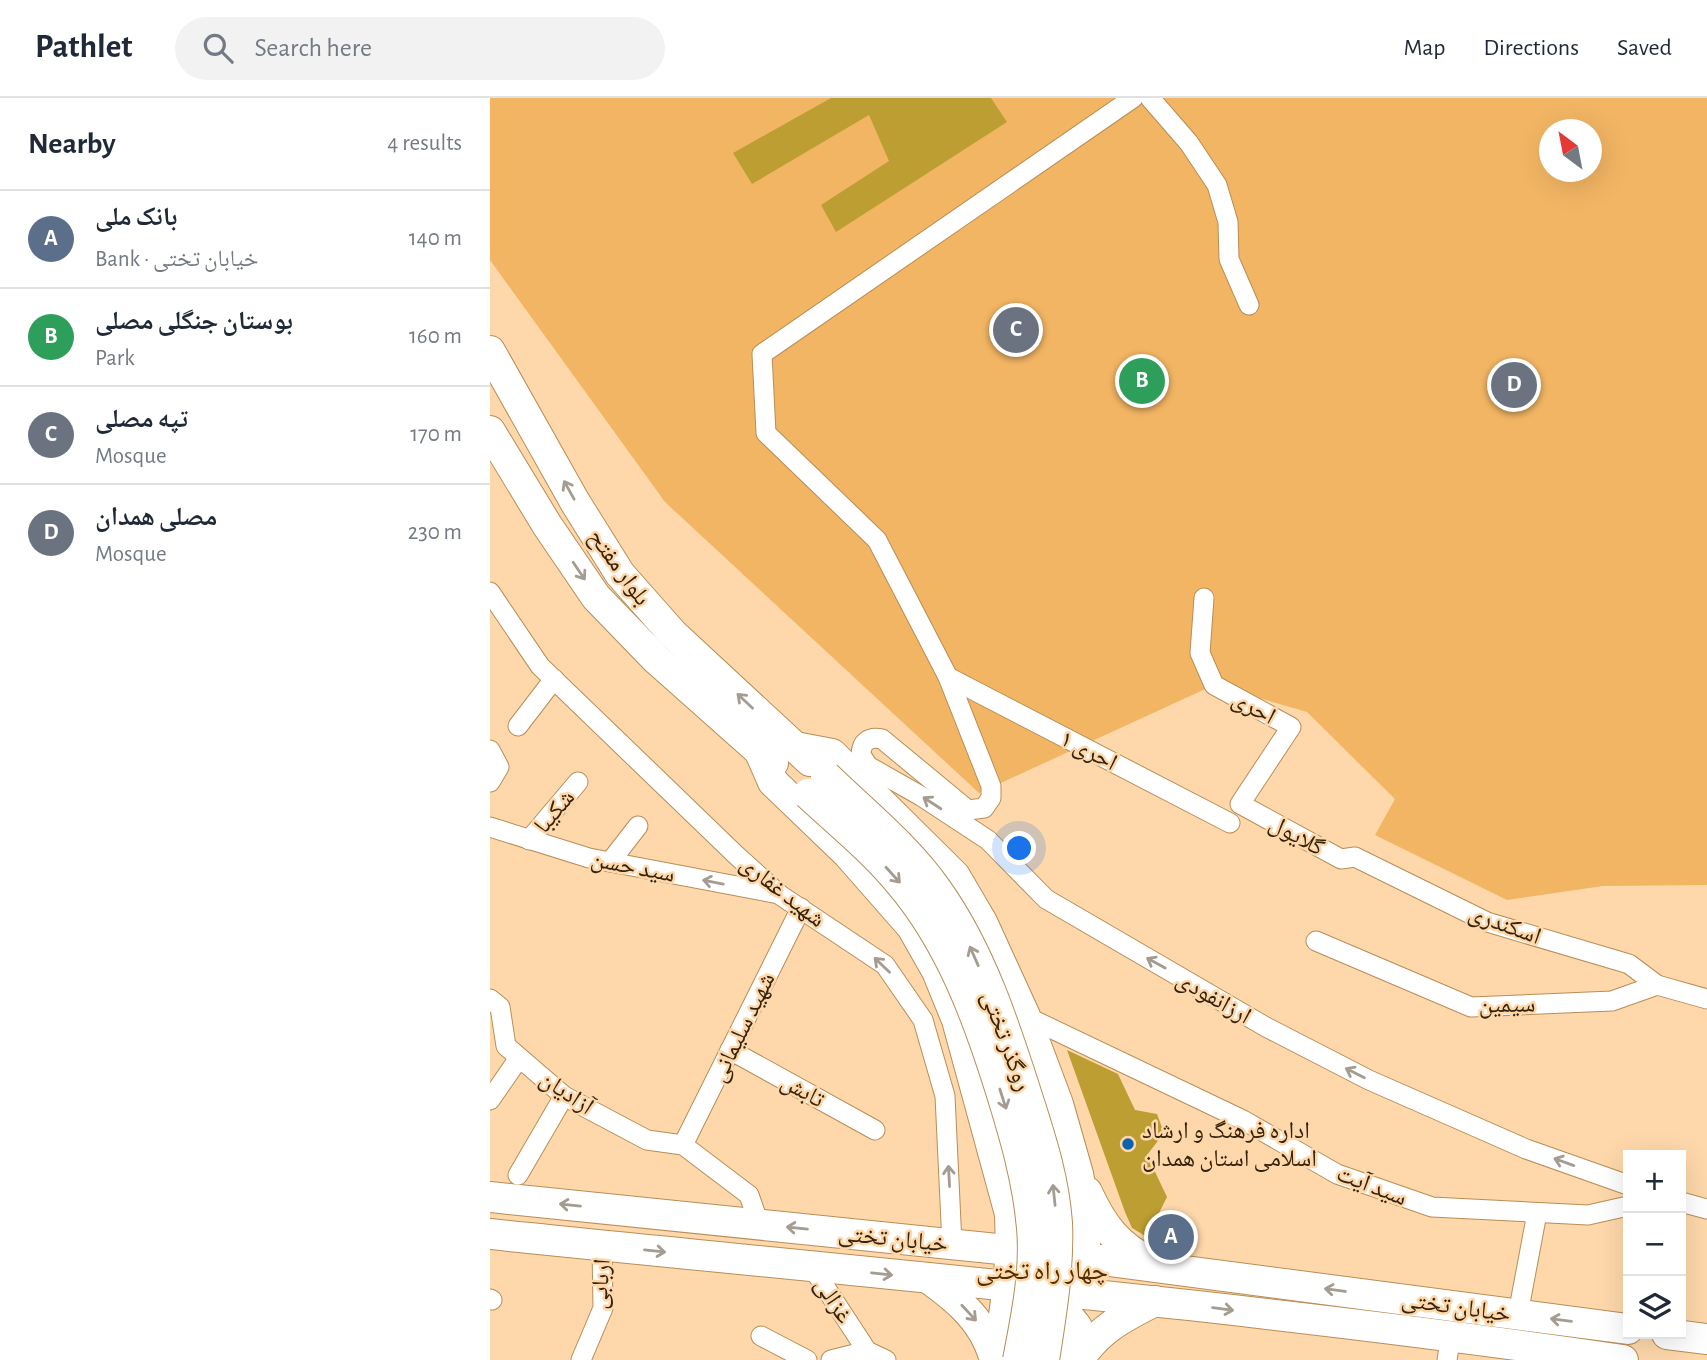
<!DOCTYPE html>
<html lang="en">
<head>
<meta charset="utf-8">
<style>
	:root { --surface:#fff; --page:#f2f2f3; --text:#1f2937; --muted:#747a83; --line:#e0e1e3; --accent:#2563eb }
	body { margin:0; font-family:"Alegreya Sans","Noto Naskh Arabic",sans-serif; background:var(--page); color:var(--text) }
	.controls { position:absolute; right:21px; bottom:21px; display:grid; overflow:hidden; border-radius:0px; box-shadow:0 7px 28px #0002 }
	.controls button { width:63px; height:63px; display:grid; place-items:center; padding:0; border:0; border-bottom:2px solid var(--line); background:var(--surface); color:var(--text); font:35px sans-serif }
	.compass { position:absolute; left:1049px; top:21px; width:63px; height:63px; border-radius:50%; background:var(--surface); box-shadow:0 7px 28px #0002; rotate:328deg }
	.you { position:absolute; left:530px; top:751px; width:24px; height:24px; margin:-18px; border:5px solid #fff; border-radius:50%; background:#1a73e8; box-shadow:0 0 0 10px #1a73e833 }
	.badge { display:grid; place-items:center; width:46px; height:46px; border-radius:50%; background:var(--accent); color:#fff; font-size:23px; font-weight:700 }
	.pin { position:absolute; translate:-50% -50%; border:4px solid #fff; box-shadow:0 2px 7px #0006 }
	.list { margin:0; padding:0; list-style:none }
	h2 { display:flex; justify-content:space-between; align-items:center; height:91px; margin:0; padding:0 28px; font-size:30px }
	h2 small { font-size:23px; font-weight:400; color:var(--muted) }
	.list li { display:grid; grid-template-columns:46px 1fr auto; gap:21px; align-items:center; box-sizing:border-box; height:98px; padding:0 28px; border-top:2px solid var(--line) }
	.list b { display:block; font-size:26px; white-space:nowrap }
	.list p { margin:0; font-size:23px; white-space:nowrap; color:var(--muted) }
	.list em { font-size:23px; font-style:normal; color:var(--muted) }
	.icon { flex:none; width:38px; height:38px; fill:none; stroke:currentColor; stroke-width:2; stroke-linecap:round; stroke-linejoin:round }
	.map { position:relative; flex:none; width:1217px; height:1262px; overflow:hidden }
	header { display:flex; align-items:center; gap:42px; box-sizing:border-box; height:98px; padding:0 35px; background:var(--surface); border-bottom:2px solid var(--line) }
	header strong { font-size:33px }
	nav { display:flex; gap:38px; margin-inline-start:auto; font-size:24px }
	.search { width:490px; height:63px; background:var(--page); display:flex; align-items:center; gap:18px; box-sizing:border-box; padding:0 24px; border-radius:38px; color:var(--muted); font-size:26px }
	main { display:flex }
	aside { flex:1; background:var(--surface) }
	.map>svg:first-child { display:block }
</style>
</head>
<body>
<header>
<strong>Pathlet</strong>
<div class="search"><svg class="icon" aria-label="search" viewBox="0 0 24 24"><circle cx="10" cy="10" r="6"/><path d="M15 15l6 6"/></svg>Search here</div>
<nav><a>Map</a><a>Directions</a><a>Saved</a></nav>
</header>
<main>
<aside>
<h2>Nearby<small>4 results</small></h2>
<ul class="list">
<li><span class="badge" style="background:#5c6f8a">A</span><div><b>بانک ملی</b><p>Bank · خیابان تختی</p></div><em>140 m</em></li>
<li><span class="badge" style="background:#2e9e5b">B</span><div><b>بوستان جنگلی مصلی</b><p>Park</p></div><em>160 m</em></li>
<li><span class="badge" style="background:#6b7280">C</span><div><b>تپه مصلی</b><p>Mosque</p></div><em>170 m</em></li>
<li><span class="badge" style="background:#6b7280">D</span><div><b>مصلی همدان</b><p>Mosque</p></div><em>230 m</em></li>
</ul>
</aside>
<div class="map">
<svg width="1217" height="1262" viewBox="0 0 1217 1262">
	<rect width="100%" height="100%" fill="#fed8ab"/>
	<!-- green -->
	<path fill="#f2b564" fill-rule="evenodd" d="M0,0H1217V787L1113,788L1017,802L885,737L905,701L817,614L724,587L489,695L175,404L0,162ZM1060,32H1102V74H1060Z"/>
	<!-- building -->
	<g fill="#bd9e32">
		<path d="M341,0H501L517,24L346,134L331,107L399,63L379,17L262,86L243,55Z"/>
		<path d="M577,952L628,976L645,1012L667,1016L674,1035L657,1057L677,1099L657,1139L642,1130L635,1114Z"/>
	</g>
	<g fill="none" stroke-linecap="round" stroke-linejoin="round">
		<!-- street casing -->
		<g stroke="#b98d55" stroke-width="21">
			<g id="street">
				<path d="M660,0L699,45L727,87L738,124L739,161L759,207"/>
				<path d="M0,494L50,568L246,757L290,797L395,867L433,922L455,998L462,1146"/>
				<path d="M714,500L710,555L724,587L801,629L750,706L851,761L865,759L997,824L1139,866L1167,887"/>
				<path d="M458,579L740,725"/>
				<path d="M28,628L64,581"/>
				<path d="M0,652L9,669L0,684"/>
				<path d="M365,664L378,668L431,698L498,742L556,801L776,929L879,982L1036,1051L1138,1087"/>
				<path d="M378,668L371,657C371,644 379,638 392,641L478,712L494,710L501,700V688L458,579L387,442L276,335L272,256L643,0"/>
				<path d="M0,729L99,760L289,796"/>
				<path d="M39,742L88,684"/>
				<path d="M120,764L148,728"/>
				<path d="M826,843L981,909L1122,903L1167,887L1217,901"/>
				<path d="M0,901L10,909L16,948L74,998L157,1042L193,1047L259,1097L269,1126"/>
				<path d="M535,918L753,1022L847,1076L942,1109L1098,1117L1138,1108"/>
				<path d="M240,952L385,1032"/>
				<path d="M0,1002L29,960"/>
				<path d="M193,1047L311,810"/>
				<path d="M28,1077L74,998"/>
				<path d="M1191,1104L1217,1111"/>
				<path d="M322,1169L377,1253L396,1262"/>
				<path d="M0,1201L2,1202"/>
				<path d="M1028,1216L1047,1115"/>
				<path d="M271,1238L317,1262"/>
				<path d="M91,1262L113,1210L112,1148"/>
				<path d="M341,1262L377,1253"/>
				<path d="M957,1262L961,1237"/>
			</g>
		</g>
		<!-- primary casing -->
		<g stroke="#b98d55" stroke-width="32">
			<g id="primary">
				<path d="M0,253L85,404L130,476L183,536L320,663"/>
				<path d="M0,333L57,427L106,499L166,561L283,665"/>
				<path d="M305,649L342,656L465,778L492,824L535,918L568,1006L588,1076L595,1115V1178"/>
				<path d="M269,652L283,684L358,756L422,829L447,873L467,922L520,1116L521,1152L518,1188L508,1262"/>
				<path d="M597,1094C612,1127 628,1149 661,1164"/>
				<path d="M0,1099L596,1160L1138,1231"/>
				<path d="M0,1136C378,1175 757,1207 1133,1262"/>
				<path d="M438,1180C469,1202 495,1224 505,1262"/>
				<path d="M540,1207C563,1203 574,1211 587,1229L583,1262"/>
				<path d="M1177,1236L1217,1241"/>
				<path d="M589,1262C607,1232 635,1218 665,1203"/>
			</g>
		</g>
		<!-- street -->
		<use href="#street" stroke="#fff" stroke-width="19"/>
		<!-- primary -->
		<use href="#primary" stroke="#fff" stroke-width="30"/>
		<!-- primary-bridge casing -->
		<g stroke="#b98d55" stroke-width="32" stroke-linecap="butt">
			<g id="primary-bridge">
				<path d="M336,678C373,714 417,749 447,792C491,854 515,929 538,1001C551,1042 564,1081 567,1125C569,1170 561,1217 554,1262"/>
				<path d="M318,696C349,725 383,752 410,785C460,844 487,917 510,990C524,1035 538,1082 542,1130C546,1173 536,1220 528,1262"/>
			</g>
		</g>
		<!-- primary-bridge -->
		<use href="#primary-bridge" stroke="#fff" stroke-width="30"/>
	</g>
	<!-- one-way arrows -->
	<defs><path id="oneway-shaft" d="M-6 0H5M1.5-3L5.5 0L1.5 3" fill="none" stroke-width="1.6" stroke-linecap="round" stroke-linejoin="round" transform="scale(1.75)"/></defs>
	<g stroke="#a49c91">
		<use href="#oneway-shaft" transform="translate(79 392) rotate(-119)"/>
		<use href="#oneway-shaft" transform="translate(89 473) rotate(56)"/>
		<use href="#oneway-shaft" transform="translate(255 603) rotate(-137)"/>
		<use href="#oneway-shaft" transform="translate(442 705) rotate(-147)"/>
		<use href="#oneway-shaft" transform="translate(403 777) rotate(48)"/>
		<use href="#oneway-shaft" transform="translate(223 784) rotate(-169)"/>
		<use href="#oneway-shaft" transform="translate(484 858) rotate(-114)"/>
		<use href="#oneway-shaft" transform="translate(666 865) rotate(-151)"/>
		<use href="#oneway-shaft" transform="translate(392 867) rotate(-136)"/>
		<use href="#oneway-shaft" transform="translate(865 975) rotate(-153)"/>
		<use href="#oneway-shaft" transform="translate(513 1001) rotate(72)"/>
		<use href="#oneway-shaft" transform="translate(1074 1064) rotate(-160)"/>
		<use href="#oneway-shaft" transform="translate(459 1078) rotate(-93)"/>
		<use href="#oneway-shaft" transform="translate(564 1097) rotate(-96)"/>
		<use href="#oneway-shaft" transform="translate(80 1107) rotate(-174)"/>
		<use href="#oneway-shaft" transform="translate(307 1130) rotate(-174)"/>
		<use href="#oneway-shaft" transform="translate(165 1153) rotate(6)"/>
		<use href="#oneway-shaft" transform="translate(392 1176) rotate(6)"/>
		<use href="#oneway-shaft" transform="translate(845 1192) rotate(-172)"/>
		<use href="#oneway-shaft" transform="translate(733 1211) rotate(7)"/>
		<use href="#oneway-shaft" transform="translate(479 1215) rotate(47)"/>
		<use href="#oneway-shaft" transform="translate(1071 1222) rotate(-173)"/>
	</g>
	<!-- markers -->
	<circle fill="#0a62b0" stroke="#fed8ab" stroke-width="2.5" cx="638" cy="1046" r="7"/>
	<g text-anchor="middle" stroke-width="5" stroke-linejoin="round" paint-order="stroke">
		<!-- street labels -->
		<g font-size="24" fill="#34230b" stroke="#fed8ab">
			<text transform="translate(130 469) rotate(54)" y="8">بلوار مفتح</text>
			<text transform="translate(764 609) rotate(28)" y="8">احری</text>
			<text transform="translate(599 652) rotate(27)" y="8">احری ۱</text>
			<text transform="translate(64 713) rotate(-50)" y="8">شکیبا</text>
			<text transform="translate(807 737) rotate(29)" y="8">گلایول</text>
			<text transform="translate(143 768) rotate(11)" y="8">سید حسن</text>
			<text transform="translate(293 793) rotate(38)" y="8">شهید غفاری</text>
			<text transform="translate(1015 826) rotate(20)" y="8">اسکندری</text>
			<text transform="translate(724 899) rotate(30)" y="8">ارزانفودی</text>
			<text transform="translate(1017 906) rotate(-1)" y="8">سیمین</text>
			<text transform="translate(252 929) rotate(-64)" y="8">شهید سلیمانی</text>
			<text transform="translate(517 943) rotate(70)" y="8">روگذر تختی</text>
			<text transform="translate(313 992) rotate(29)" y="8">تابش</text>
			<text transform="translate(77 994) rotate(34)" y="8">آزادیان</text>
			<text transform="translate(882 1087) rotate(21)" y="8">سید آیت</text>
			<text transform="translate(403 1140) rotate(6)" y="8">خیابان تختی</text>
			<text transform="translate(110 1186) rotate(-86)" y="8">اربابی</text>
			<text transform="translate(344 1202) rotate(57)" y="8">غزالی</text>
			<text transform="translate(966 1208) rotate(8)" y="8">خیابان تختی</text>
		</g>
		<!-- poi labels -->
		<g font-size="24" fill="#34230b" stroke="#fed8ab" text-anchor="start">
			<text x="652" y="1040">اداره فرهنگ و ارشاد<tspan x="652" dy="28">اسلامی استان همدان</tspan></text>
		</g>
		<!-- neighbourhood labels -->
		<g font-size="26" fill="#4d2f00" stroke="#fed8ab">
			<text x="552" y="1181">چهار راه تختی</text>
		</g>
	</g>
</svg>
<div class="controls">
<button>+</button>
<button>−</button>
<button><svg class="icon" aria-label="layers" viewBox="0 0 24 24"><path d="M12 4l9 5-9 5-9-5zM3 14l9 5 9-5"/></svg></button>
</div>
<svg class="compass" viewBox="-18 -18 36 36"><path d="M0-13l5 13h-10z" fill="#e53935"/><path d="M0 13l5-13h-10z" fill="#747a83"/></svg>
<div class="you"></div>
<div class="pin badge" style="left:681px;top:1139px;background:#5c6f8a">A</div>
<div class="pin badge" style="left:652px;top:283px;background:#2e9e5b">B</div>
<div class="pin badge" style="left:526px;top:232px;background:#6b7280">C</div>
<div class="pin badge" style="left:1024px;top:287px;background:#6b7280">D</div>
</div>
</main>
</body>
</html>
